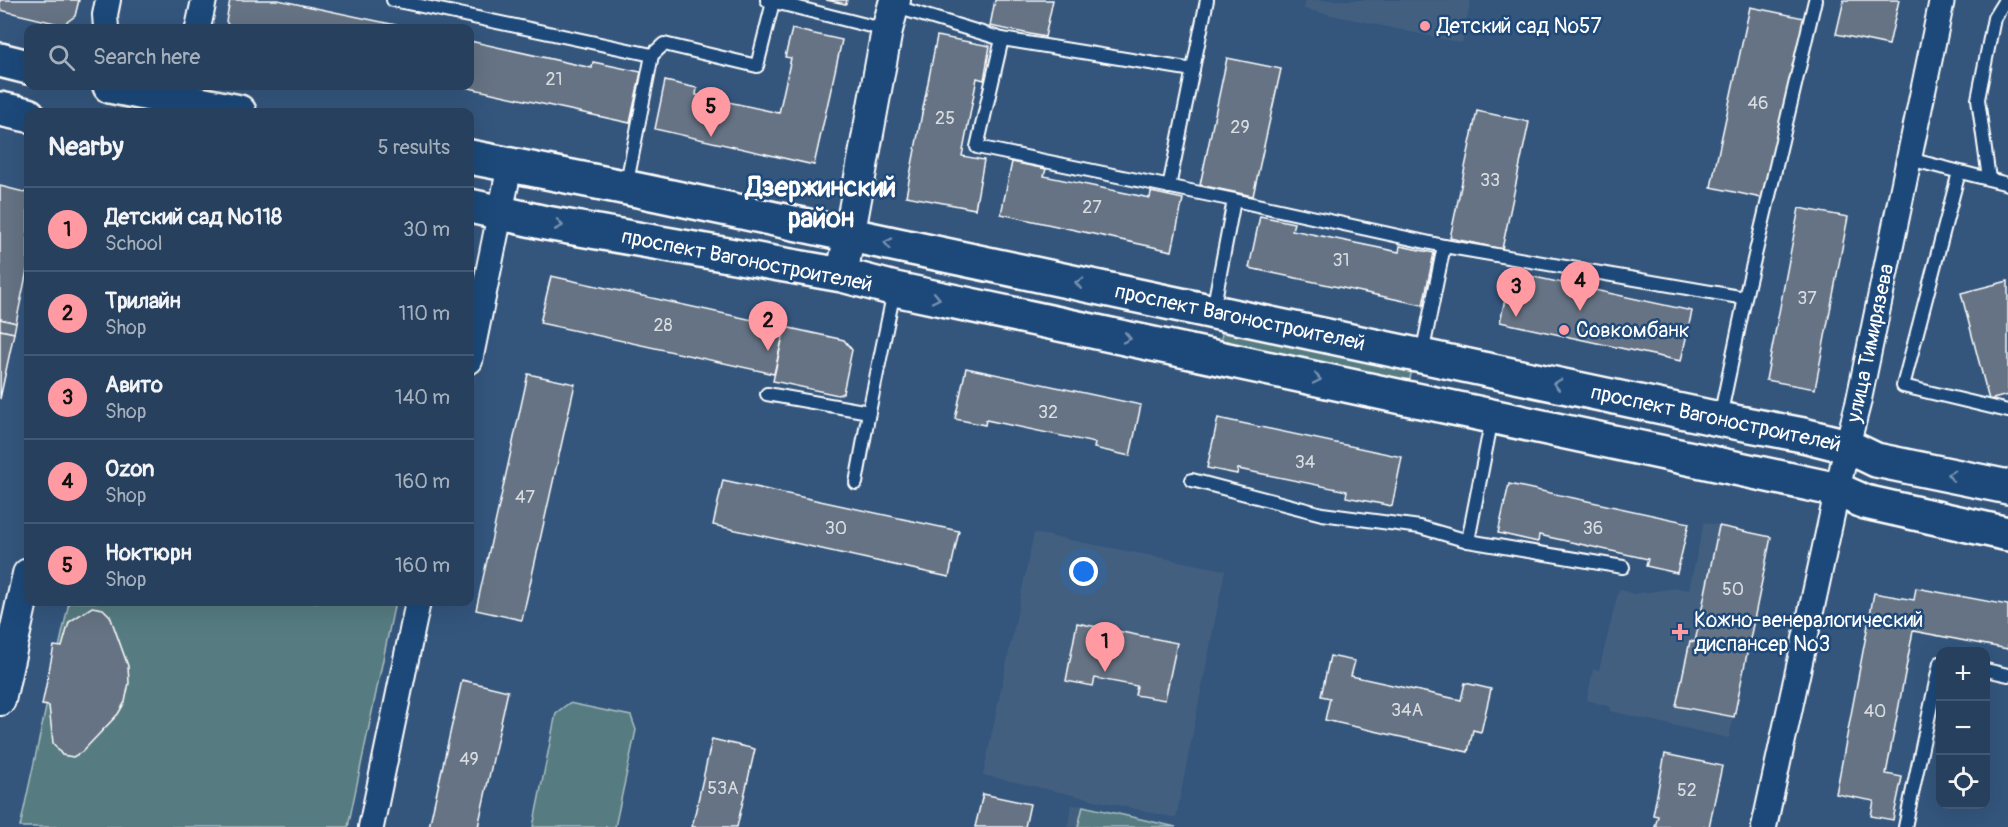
<!DOCTYPE html>
<html lang="en">
<head>
<meta charset="utf-8">
<style>
	:root { --surface:#27405e; --page:#2f4764; --text:#f1f3f6; --muted:#a4afbc; --line:#435973; --accent:#ff9aa2 }
	body { margin:0; font-family:Pangolin,sans-serif; background:var(--page); color:var(--text) }
	.controls { position:absolute; right:18px; bottom:18px; display:grid; overflow:hidden; border-radius:12px; box-shadow:0 6px 24px #0002 }
	.controls button { width:54px; height:54px; display:grid; place-items:center; padding:0; border:0; border-bottom:2px solid var(--line); background:var(--surface); color:var(--text); font:30px sans-serif }
	.you { position:absolute; left:1084px; top:572px; width:21px; height:21px; margin:-15px; border:4px solid #fff; border-radius:50%; background:#1a73e8; box-shadow:0 0 0 9px #1a73e833 }
	.badge { display:grid; place-items:center; width:39px; height:39px; border-radius:50%; background:var(--accent); color:#111; font-size:20px; font-weight:700 }
	.pin { position:absolute; translate:-50% -50px; filter:drop-shadow(0 2px 3px #0008) }
	.pin::after { content:''; position:absolute; top:32px; width:21px; height:18px; background:inherit; clip-path:polygon(0 0,100% 0,50% 100%) }
	.list { margin:0; padding:0; list-style:none }
	h2 { display:flex; justify-content:space-between; align-items:center; height:78px; margin:0; padding:0 24px; font-size:26px }
	h2 small { font-size:20px; font-weight:400; color:var(--muted) }
	.list li { display:grid; grid-template-columns:39px 1fr auto; gap:18px; align-items:center; box-sizing:border-box; height:84px; padding:0 24px; border-top:2px solid var(--line) }
	.list b { display:block; font-size:22px; white-space:nowrap }
	.list p { margin:0; font-size:20px; white-space:nowrap; color:var(--muted) }
	.list em { font-size:20px; font-style:normal; color:var(--muted) }
	.icon { flex:none; width:33px; height:33px; fill:none; stroke:currentColor; stroke-width:2; stroke-linecap:round; stroke-linejoin:round }
	.map { position:relative; flex:none; width:2008px; height:827px; overflow:hidden }
	.search { position:absolute; background:var(--surface); box-shadow:0 6px 24px #0002; left:24px; top:24px; width:450px; height:66px; display:flex; align-items:center; gap:15px; box-sizing:border-box; padding:0 21px; border-radius:12px; color:var(--muted); font-size:22px }
	.panel { position:absolute; background:var(--surface); box-shadow:0 6px 24px #0002; left:24px; top:108px; width:450px; height:498px; border-radius:12px }
	.map>svg:first-child { display:block }
</style>
</head>
<body>
<div class="map">
<svg width="2008" height="827" viewBox="0 0 2008 827">
	<rect width="100%" height="100%" fill="#34567d"/>
	<filter id="ink" filterUnits="userSpaceOnUse"><feTurbulence type="fractalNoise" baseFrequency=".0167" numOctaves="2"/><feDisplacementMap in="SourceGraphic" scale="12" xChannelSelector="R" yChannelSelector="G"/><feConvolveMatrix kernelMatrix="1 2 1 2 8 2 1 2 1" color-interpolation-filters="sRGB"/></filter>
	<g filter="url(#ink)">
		<!-- built -->
		<g fill="#435f7f">
			<path d="M1306,0H1471L1462,43L1304,9Z"/>
			<path d="M1704,522L1771,537L1729,738L1610,711L1611,707L1587,700L1593,669L1599,670L1619,589L1633,594L1677,588L1689,590Z"/>
			<path d="M1034,533L1225,570L1176,818L983,775Z"/>
			<path d="M1072,805L1083,806L1176,827H1067Z"/>
		</g>
		<!-- green -->
		<g fill="#577c82" stroke="#abbec0" stroke-width="1.5">
			<path d="M1224,324L1413,365L1409,383L1220,343Z"/>
			<path d="M69,602H395L348,827H20Z"/>
			<path d="M569,703L631,716L636,730L615,827H533L556,713Z"/>
			<path d="M1083,806L1176,827H1078Z"/>
		</g>
		<!-- building -->
		<g fill="#657384" stroke="#fff" stroke-width="1.5">
			<path d="M0,0H79L75,16L63,25L0,10Z"/>
			<path d="M230,0H278L410,28H230L226,21Z"/>
			<path d="M826,0H847L846,4Z"/>
			<path d="M995,0H1053L1045,37L990,26Z"/>
			<path d="M1844,0H1899L1889,45L1836,34Z"/>
			<path d="M1750,7L1804,18L1766,199L1711,187Z"/>
			<path d="M792,29L842,40L814,165L655,129L665,81L697,88L696,95L779,113L791,58L785,57Z"/>
			<path d="M937,36L990,46L984,80L977,78L962,156L984,160L975,209L906,196Z"/>
			<path d="M470,41L592,68L593,62L641,72L630,123L460,86H470Z"/>
			<path d="M1227,58L1281,69L1253,196L1200,185Z"/>
			<path d="M1477,111L1529,122L1502,249L1450,238Z"/>
			<path d="M1012,162L1046,169L1044,176L1150,198L1151,192L1183,199L1172,251L1001,214Z"/>
			<path d="M0,186L28,193V266L16,323L0,319Z"/>
			<path d="M1799,208L1848,217L1815,389L1766,380Z"/>
			<path d="M1260,216L1294,223L1292,230L1399,252L1400,246L1434,253L1423,305L1249,268Z"/>
			<path d="M1511,272L1692,311L1681,361L1500,322Z"/>
			<path d="M551,276L785,327L774,374L540,323Z"/>
			<path d="M2008,281V395L1989,400L1961,293Z"/>
			<path d="M0,319L16,323L14,333L0,330Z"/>
			<path d="M785,327L844,340L852,350L843,393L838,395L773,381Z"/>
			<path d="M0,330L14,333L0,399Z"/>
			<path d="M966,368L1141,405L1130,456L1094,448L1095,443L986,420L985,425L955,419Z"/>
			<path d="M528,374L575,384L522,620L476,610Z"/>
			<path d="M1218,418L1402,457L1392,506L1346,497L1347,491L1238,469L1237,474L1207,468Z"/>
			<path d="M723,480L959,531L949,577L713,525Z"/>
			<path d="M1509,484L1689,523L1677,573L1646,566L1648,559L1539,535L1538,542L1498,533Z"/>
			<path d="M1719,526L1771,537L1734,717L1676,706L1690,641L1695,642Z"/>
			<path d="M1916,588L2008,605V649L1913,631L1886,774L1902,777L1893,820L1871,816L1874,801L1836,794L1874,593L1914,600Z"/>
			<path d="M92,607L103,609L110,616L128,666L129,683L125,702L118,714L82,752L73,757L62,755L53,743L49,706L42,705L54,646L62,647L69,622Z"/>
			<path d="M1077,623L1177,643L1165,700L1135,695L1137,686L1095,678L1093,686L1066,681Z"/>
			<path d="M1330,656L1355,661L1351,676L1461,700L1465,683L1491,689L1481,732L1473,730L1468,752L1325,720L1330,698L1321,696Z"/>
			<path d="M462,680L508,691L478,827H429Z"/>
			<path d="M712,739L755,749L737,827H692Z"/>
			<path d="M1665,754L1722,766L1709,827H1655L1658,816L1653,815Z"/>
			<path d="M983,794L1030,804L1025,827H975Z"/>
		</g>
		<g fill="none" stroke-linecap="round" stroke-linejoin="round">
			<!-- service casing -->
			<g stroke="#fff" stroke-width="16">
				<g id="service">
					<path d="M393,0L652,55"/>
					<path d="M767,0L886,30"/>
					<path d="M893,6L1002,39L977,147L1234,200L1213,310"/>
					<path d="M1002,39L1193,70"/>
					<path d="M1909,159L2008,184"/>
					<path d="M1959,172L1903,386L2008,411"/>
					<path d="M1989,179L1978,99L1994,18L2005,0"/>
					<path d="M626,187L652,55L664,44L757,66L773,2"/>
					<path d="M1169,187L1207,0"/>
					<path d="M1234,200L1444,246"/>
					<path d="M1422,354L1444,246L1745,298"/>
					<path d="M767,394L869,412L894,291"/>
					<path d="M1720,417L1745,298L1815,0"/>
					<path d="M1192,480L1322,514L1420,527L1468,541L1623,567"/>
					<path d="M856,483L869,412"/>
					<path d="M1468,541L1492,418"/>
					<path d="M1986,670L2008,675"/>
					<path d="M1905,827L1940,663"/>
				</g>
			</g>
			<!-- minor casing -->
			<g stroke="#fff" stroke-width="28">
				<g id="minor">
					<path d="M106,28L105,15L108,0"/>
					<path d="M198,28L204,0"/>
					<path d="M470,361L510,165"/>
					<path d="M371,827L418,602"/>
					<path d="M1764,827L1847,446L1858,404L1942,0"/>
				</g>
			</g>
			<!-- tertiary casing -->
			<g stroke="#fff" stroke-width="34">
				<g id="tertiary">
					<path d="M842,275L887,30L895,0"/>
					<path d="M0,700L28,574"/>
				</g>
			</g>
			<!-- secondary casing -->
			<g stroke="#fff" stroke-width="38">
				<g id="secondary">
					<path d="M0,60L28,67"/>
					<path d="M110,86L239,112"/>
					<path d="M0,109L28,115"/>
					<path d="M470,157L638,190L1719,419L1803,435L1847,446L1876,460L2008,487"/>
					<path d="M470,206L546,223L842,275L895,289L1838,490L1865,502L2008,534"/>
				</g>
			</g>
			<!-- service -->
			<use href="#service" stroke="#1f4a7a" stroke-width="12"/>
			<!-- minor -->
			<use href="#minor" stroke="#1f4a7a" stroke-width="24"/>
			<!-- tertiary -->
			<use href="#tertiary" stroke="#1f4a7a" stroke-width="30"/>
			<!-- secondary -->
			<use href="#secondary" stroke="#1f4a7a" stroke-width="33"/>
		</g>
		<!-- one-way arrows -->
		<defs><path id="oneway-chevron" d="M-2-3.5L2.5 0L-2 3.5" fill="none" stroke-width="1.6" stroke-linecap="round" stroke-linejoin="round" transform="scale(1.5)"/></defs>
		<g stroke="#7992af">
			<use href="#oneway-chevron" transform="translate(559 225) rotate(10)"/>
			<use href="#oneway-chevron" transform="translate(888 243) rotate(-168)"/>
			<use href="#oneway-chevron" transform="translate(1079 283) rotate(-168)"/>
			<use href="#oneway-chevron" transform="translate(936 298) rotate(12)"/>
			<use href="#oneway-chevron" transform="translate(1127 338) rotate(12)"/>
			<use href="#oneway-chevron" transform="translate(1317 379) rotate(12)"/>
			<use href="#oneway-chevron" transform="translate(1557 384) rotate(-168)"/>
			<use href="#oneway-chevron" transform="translate(1951 475) rotate(-168)"/>
		</g>
	</g>
	<!-- markers -->
	<g fill="#ff9aa2" stroke="#1f4a7a" stroke-width="2">
		<circle cx="1425" cy="26" r="6"/>
		<circle cx="1564" cy="330" r="6"/>
		<path d="M1677 623h6v6h6v6h-6v6h-6v-6h-6v-6h6z"/>
	</g>
	<g text-anchor="middle" stroke-width="5" stroke-linejoin="round" paint-order="stroke">
		<!-- number labels -->
		<g font-size="18" fill="#d8dce0">
			<text x="554" y="85">21</text>
			<text x="1758" y="109">46</text>
			<text x="945" y="124">25</text>
			<text x="1240" y="133">29</text>
			<text x="1490" y="186">33</text>
			<text x="1092" y="213">27</text>
			<text x="1341" y="266">31</text>
			<text x="1807" y="304">37</text>
			<text x="663" y="331">28</text>
			<text x="1048" y="418">32</text>
			<text x="1305" y="468">34</text>
			<text x="525" y="503">47</text>
			<text x="836" y="534">30</text>
			<text x="1593" y="534">36</text>
			<text x="1733" y="595">50</text>
			<text x="1407" y="716">34А</text>
			<text x="1875" y="717">40</text>
			<text x="469" y="765">49</text>
			<text x="723" y="794">53А</text>
			<text x="1687" y="796">52</text>
		</g>
		<!-- poi labels -->
		<g font-size="21" fill="#fff" stroke="#1f4a7a" text-anchor="start">
			<text x="1437" y="33">Детский сад №57</text>
			<text x="1576" y="337">Совкомбанк</text>
			<text x="1694" y="627">Кожно-венералогический<tspan x="1694" dy="24">диспансер №3</tspan></text>
		</g>
		<!-- street labels -->
		<g font-size="21" fill="#fff" stroke="#1f4a7a">
			<text transform="translate(747 260) rotate(11)" y="7">проспект Вагоностроителей</text>
			<text transform="translate(1240 317) rotate(12)" y="7">проспект Вагоностроителей</text>
			<text transform="translate(1870 343) rotate(-78)" y="7">улица Тимирязева</text>
			<text transform="translate(1716 418) rotate(12)" y="7">проспект Вагоностроителей</text>
		</g>
		<!-- district labels -->
		<g font-size="27" font-weight="bold" fill="#fff" stroke="#1f4a7a">
			<text x="821" y="196">Дзержинский<tspan x="821" dy="31">район</tspan></text>
		</g>
	</g>
</svg>
<div class="controls">
<button>+</button>
<button>−</button>
<button><svg class="icon" aria-label="locate" viewBox="0 0 24 24"><circle cx="12" cy="12" r="6"/><path d="M12 2v4M12 18v4M2 12h4M18 12h4"/></svg></button>
</div>
<div class="you"></div>
<div class="pin badge" style="left:1105px;top:672px">1</div>
<div class="pin badge" style="left:768px;top:351px">2</div>
<div class="pin badge" style="left:1516px;top:317px">3</div>
<div class="pin badge" style="left:1580px;top:311px">4</div>
<div class="pin badge" style="left:711px;top:137px">5</div>
<div class="search"><svg class="icon" aria-label="search" viewBox="0 0 24 24"><circle cx="10" cy="10" r="6"/><path d="M15 15l6 6"/></svg>Search here</div>
<section class="panel">
<h2>Nearby<small>5 results</small></h2>
<ul class="list">
<li><span class="badge">1</span><div><b>Детский сад №118</b><p>School</p></div><em>30 m</em></li>
<li><span class="badge">2</span><div><b>Трилайн</b><p>Shop</p></div><em>110 m</em></li>
<li><span class="badge">3</span><div><b>Авито</b><p>Shop</p></div><em>140 m</em></li>
<li><span class="badge">4</span><div><b>Ozon</b><p>Shop</p></div><em>160 m</em></li>
<li><span class="badge">5</span><div><b>Ноктюрн</b><p>Shop</p></div><em>160 m</em></li>
</ul>
</section>
</div>
</body>
</html>
